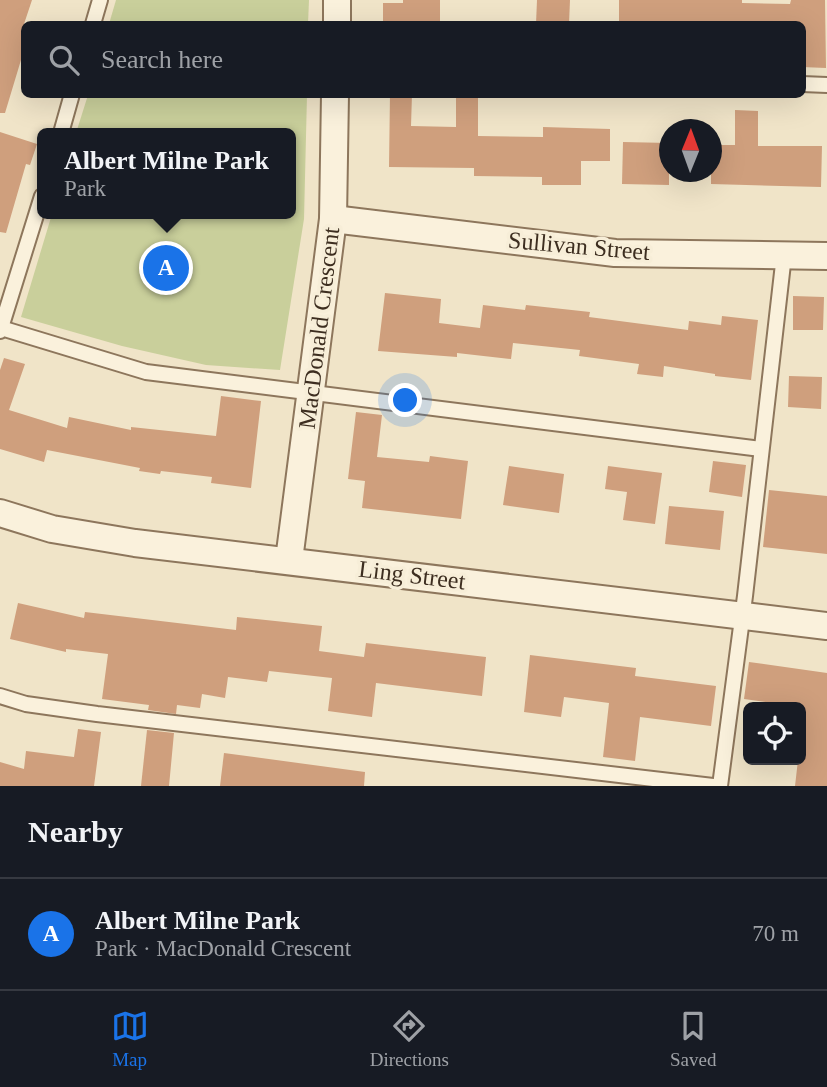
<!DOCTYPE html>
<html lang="en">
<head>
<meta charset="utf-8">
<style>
	:root { --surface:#171b24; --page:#20242c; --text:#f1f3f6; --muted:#9ea1a6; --line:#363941; --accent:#1a73e8 }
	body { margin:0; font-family:"Times New Roman",serif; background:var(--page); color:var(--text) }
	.controls { position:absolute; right:21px; bottom:21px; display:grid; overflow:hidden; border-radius:10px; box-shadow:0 7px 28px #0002 }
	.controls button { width:63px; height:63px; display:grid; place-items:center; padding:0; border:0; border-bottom:2px solid var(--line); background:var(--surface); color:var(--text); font:35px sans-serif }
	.compass { position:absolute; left:659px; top:119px; width:63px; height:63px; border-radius:50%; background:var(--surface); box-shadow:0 7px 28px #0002; rotate:1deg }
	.you { position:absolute; left:406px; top:401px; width:24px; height:24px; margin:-18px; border:5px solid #fff; border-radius:50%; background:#1a73e8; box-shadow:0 0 0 10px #1a73e833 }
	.badge { display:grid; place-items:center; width:46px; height:46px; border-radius:50%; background:var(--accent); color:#fff; font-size:23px; font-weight:700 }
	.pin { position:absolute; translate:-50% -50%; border:4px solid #fff; box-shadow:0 2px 7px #0006 }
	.popup { position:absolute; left:37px; top:128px; width:259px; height:91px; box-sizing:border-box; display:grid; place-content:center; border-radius:10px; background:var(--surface); filter:drop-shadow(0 2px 5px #0005); font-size:23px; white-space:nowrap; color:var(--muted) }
	.popup b { font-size:26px; color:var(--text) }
	.popup::after { content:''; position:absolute; left:50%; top:100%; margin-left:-14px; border:14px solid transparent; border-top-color:var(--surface) }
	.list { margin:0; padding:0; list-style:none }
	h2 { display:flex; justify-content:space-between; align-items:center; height:91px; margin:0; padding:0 28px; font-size:30px }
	h2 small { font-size:23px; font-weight:400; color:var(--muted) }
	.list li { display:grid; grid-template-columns:46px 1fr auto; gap:21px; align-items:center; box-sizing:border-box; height:112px; padding:0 28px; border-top:2px solid var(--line) }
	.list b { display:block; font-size:26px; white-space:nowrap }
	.list p { margin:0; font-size:23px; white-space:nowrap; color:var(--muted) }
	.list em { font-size:23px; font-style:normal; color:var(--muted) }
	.icon { flex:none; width:38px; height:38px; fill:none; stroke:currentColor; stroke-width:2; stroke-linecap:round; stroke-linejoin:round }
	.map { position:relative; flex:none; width:827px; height:786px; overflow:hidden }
	.search { position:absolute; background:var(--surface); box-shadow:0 7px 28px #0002; left:21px; right:21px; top:21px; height:77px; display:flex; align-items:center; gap:18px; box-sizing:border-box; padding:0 24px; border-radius:10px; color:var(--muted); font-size:26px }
	.sheet { height:203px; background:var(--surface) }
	nav { display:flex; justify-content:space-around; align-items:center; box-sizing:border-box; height:98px; border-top:2px solid var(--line); background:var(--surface); font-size:19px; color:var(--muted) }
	nav a { display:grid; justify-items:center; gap:4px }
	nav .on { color:var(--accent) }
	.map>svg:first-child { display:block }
</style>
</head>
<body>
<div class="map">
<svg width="827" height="786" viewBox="0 0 827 786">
	<rect width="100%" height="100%" fill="#f0e4c8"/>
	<!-- green -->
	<g fill="#c9cf9b">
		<path d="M116,0H309L308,24H109Z"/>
		<path d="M88,95H307L304,219L280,370L206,365L122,346L21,317L52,214H290V133H76Z"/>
	</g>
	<!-- building -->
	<g fill="#cf9f7d">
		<path d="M0,0H32L24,24V50L5,113H0Z"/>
		<path d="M403,0H440V24H383V3H403Z"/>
		<path d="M537,0H570L569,24H536Z"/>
		<path d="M619,0H742V3L790,4L791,0H825L826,68L802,67V24L619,23Z"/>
		<path d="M390,94H412L411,126L456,127V95H478V136L543,137V127L610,129V161H581V185H542V177L474,176V168L389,167Z"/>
		<path d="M735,110L758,111V146H822L821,187L711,184V145H735Z"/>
		<path d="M0,132L37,144L30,165L26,164L6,233L0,232Z"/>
		<path d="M623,142L669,143V185L622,184Z"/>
		<path d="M385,293L441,299L439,323L480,328L483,305L525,310L526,305L590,312L589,317L688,330L689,321L721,325L722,316L758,320L751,380L715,376V374L664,366L663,377L637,374L639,364L579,356L580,350L513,343L511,359L457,353V357L378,351Z"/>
		<path d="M793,296L824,297L823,330H793Z"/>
		<path d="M4,358L25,364L9,410L67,428L69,417L131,430V427L216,436L221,396L261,401L251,488L211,483L212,477L161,471L160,474L139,471L140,468L47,450L44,462L0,449V370Z"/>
		<path d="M789,376L822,377L821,409L788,407Z"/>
		<path d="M356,412L382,415L377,457L429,462L430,456L468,461L461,519L362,508L365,481L348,479Z"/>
		<path d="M713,461L746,465L742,497L709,492Z"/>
		<path d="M509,466L564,474L559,513L503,505Z"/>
		<path d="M608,466L662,473L655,524L623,520L627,492L605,489Z"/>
		<path d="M769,490L827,496V554L763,547Z"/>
		<path d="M669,506L724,511L720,550L665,544Z"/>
		<path d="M18,603L84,618L85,612L236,630L237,617L322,626L319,651L364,657L366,643L486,657L482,696L376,683L372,717L328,711L332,678L269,671L267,682L228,677L225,698L202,694L200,708L177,705L176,714L148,710L149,705L102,699L108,654L66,649V652L10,639Z"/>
		<path d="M530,655L636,668L635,676L716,686L711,726L640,717L635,761L603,757L609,703L564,697L561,717L524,712Z"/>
		<path d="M749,662L827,673V786H795L798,760H801V707L744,699Z"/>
		<path d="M78,729L101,732L94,786H0V762L24,769L26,751L74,757Z"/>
		<path d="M147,730L174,733L169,786H141Z"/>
		<path d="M224,753L365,772L364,786H220Z"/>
	</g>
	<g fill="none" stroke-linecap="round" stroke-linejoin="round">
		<!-- lane casing -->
		<g stroke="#8d765c" stroke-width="18">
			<g id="lane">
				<path d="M93,24L100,0"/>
				<path d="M802,84L827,85"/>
				<path d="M61,133L72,94"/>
				<path d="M1,328L146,372L761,449"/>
				<path d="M0,331L42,196"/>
				<path d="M0,696L26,704L97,714L713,786"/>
				<path d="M720,786L745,596L784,255"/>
			</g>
		</g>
		<!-- street casing -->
		<g stroke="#8d765c" stroke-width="30">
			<g id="street">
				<path d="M337,24V0"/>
				<path d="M333,219L615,253L827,256"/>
				<path d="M0,513L52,529L135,543L827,626"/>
				<path d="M289,560L333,219L335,94"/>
			</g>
		</g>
		<!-- lane -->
		<use href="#lane" stroke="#faf1dc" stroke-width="14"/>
		<!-- street -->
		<use href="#street" stroke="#faf1dc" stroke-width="26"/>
	</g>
	<g text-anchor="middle" stroke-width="7" stroke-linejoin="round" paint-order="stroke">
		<!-- street labels -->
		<g font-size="24" fill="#3d2e20" stroke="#f7eed8">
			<text transform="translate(579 246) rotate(5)" y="8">Sullivan Street</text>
			<text transform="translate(319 328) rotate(-83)" y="8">MacDonald Crescent</text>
			<text transform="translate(412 575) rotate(7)" y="8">Ling Street</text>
		</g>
	</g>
</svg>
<div class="controls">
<button><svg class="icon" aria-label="locate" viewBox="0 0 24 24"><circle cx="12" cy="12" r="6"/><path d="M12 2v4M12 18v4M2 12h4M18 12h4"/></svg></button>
</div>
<svg class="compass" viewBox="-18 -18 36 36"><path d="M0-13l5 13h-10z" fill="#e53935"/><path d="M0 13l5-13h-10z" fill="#9ea1a6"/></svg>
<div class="you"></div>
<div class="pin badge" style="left:166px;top:268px">A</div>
<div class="popup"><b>Albert Milne Park</b>Park</div>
<div class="search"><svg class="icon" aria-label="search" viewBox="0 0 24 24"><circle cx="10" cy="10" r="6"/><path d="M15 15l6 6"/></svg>Search here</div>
</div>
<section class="sheet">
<h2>Nearby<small></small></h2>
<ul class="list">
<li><span class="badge">A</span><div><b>Albert Milne Park</b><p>Park · MacDonald Crescent</p></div><em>70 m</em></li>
</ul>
</section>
<nav>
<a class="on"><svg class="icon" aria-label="map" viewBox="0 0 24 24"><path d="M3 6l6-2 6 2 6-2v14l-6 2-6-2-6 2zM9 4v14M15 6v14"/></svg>Map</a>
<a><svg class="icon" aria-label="directions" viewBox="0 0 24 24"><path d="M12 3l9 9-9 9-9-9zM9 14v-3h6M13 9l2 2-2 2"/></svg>Directions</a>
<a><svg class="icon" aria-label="saved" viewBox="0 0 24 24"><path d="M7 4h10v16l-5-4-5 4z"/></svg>Saved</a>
</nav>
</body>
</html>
